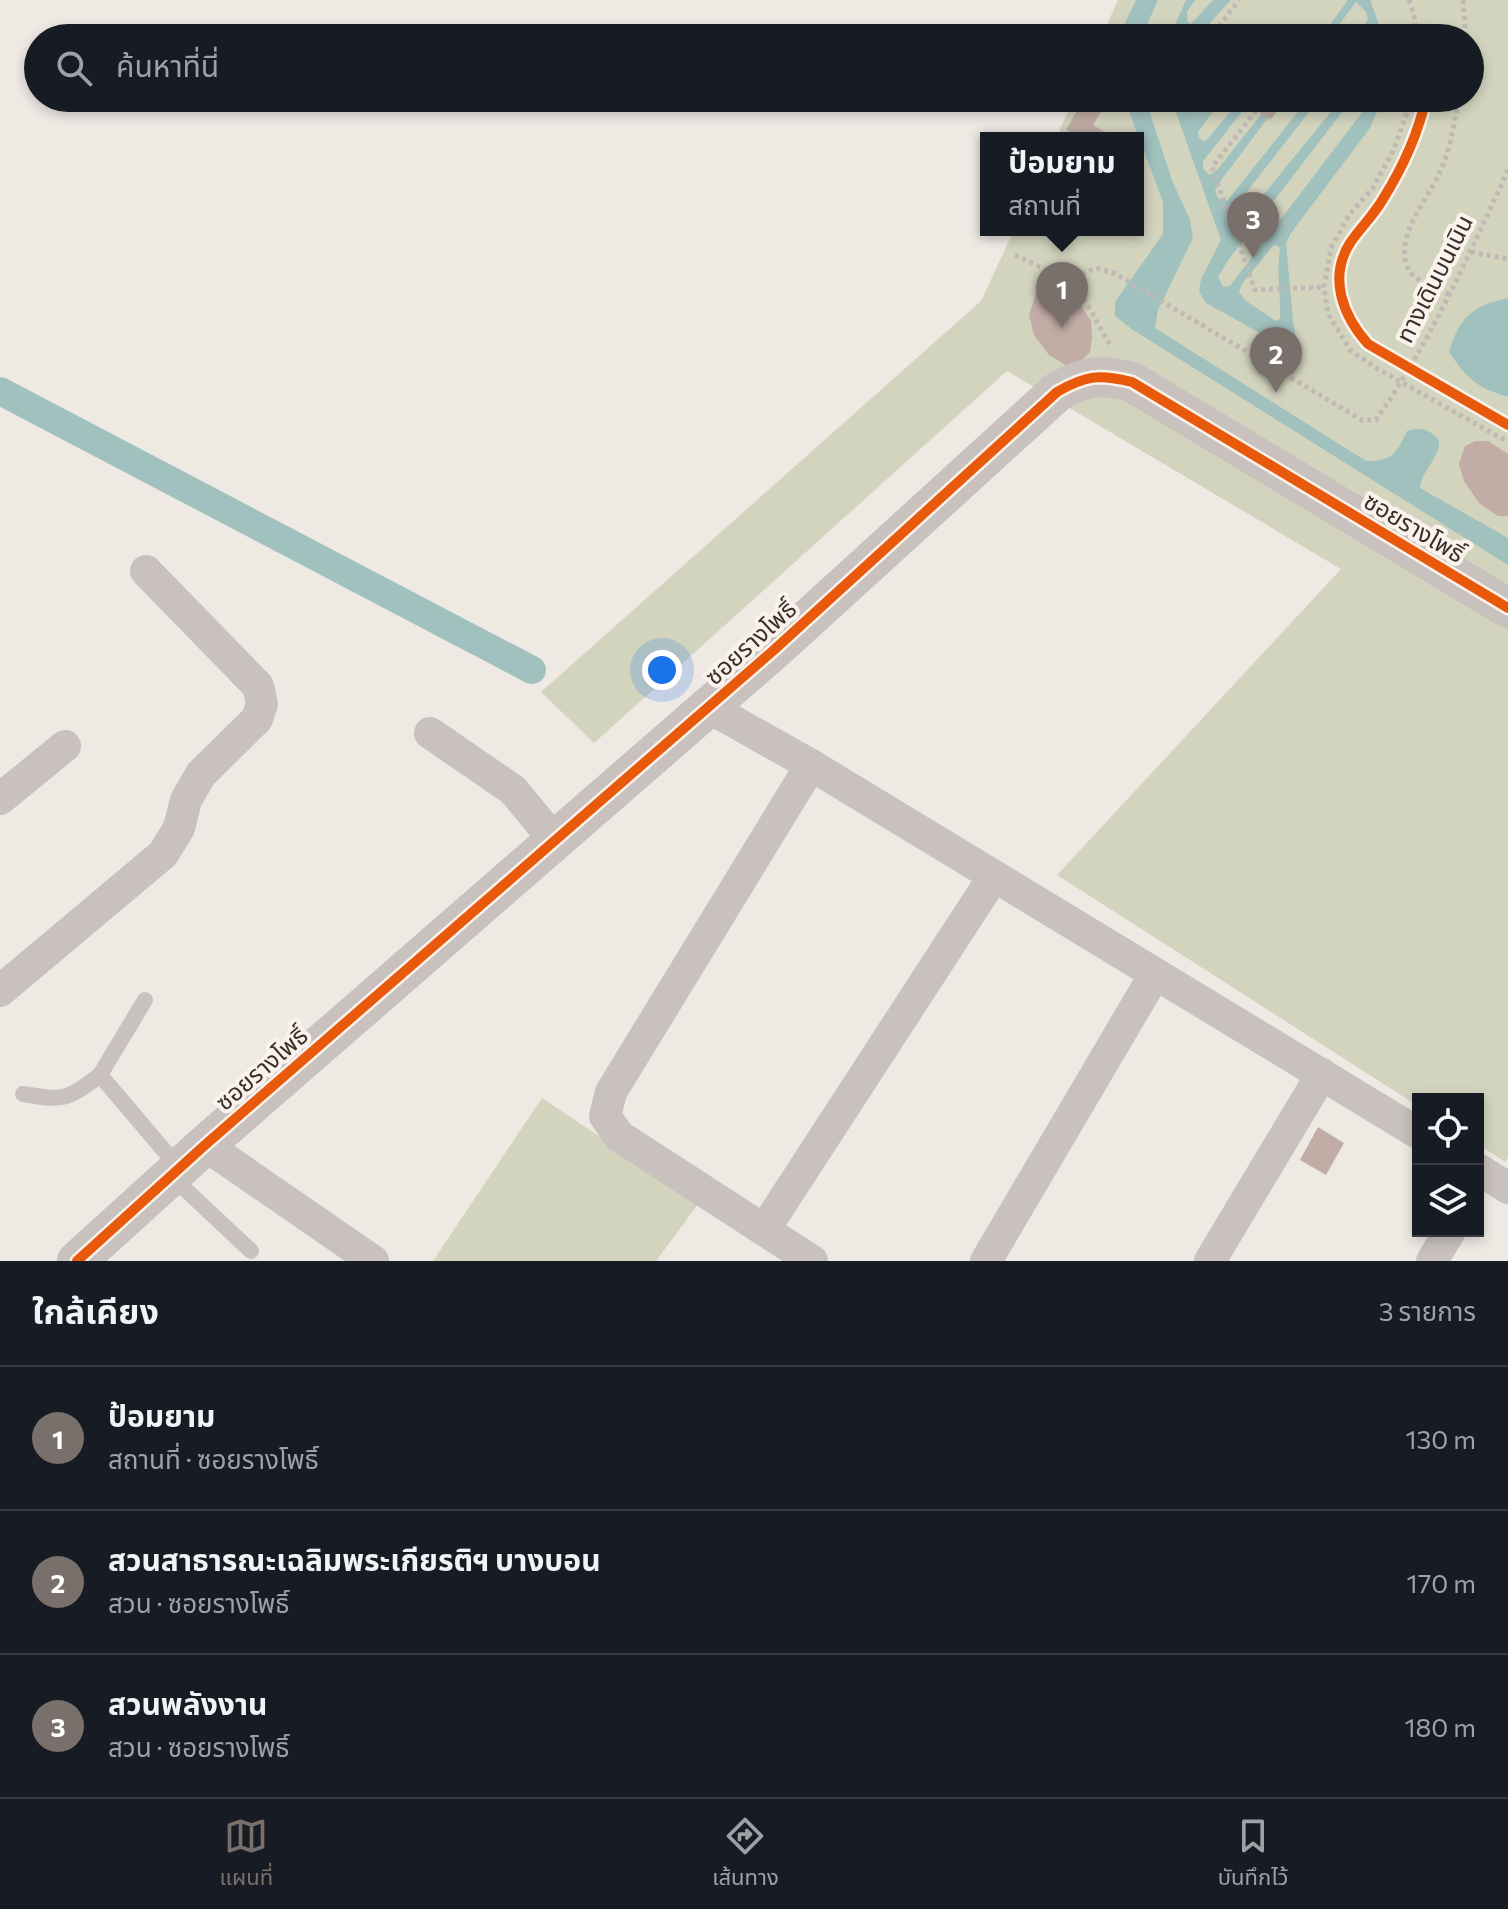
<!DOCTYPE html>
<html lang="th">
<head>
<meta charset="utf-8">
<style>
	:root { --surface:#171b24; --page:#20242c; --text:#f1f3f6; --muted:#9ea1a6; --line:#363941; --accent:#796f6b }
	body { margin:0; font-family:Commissioner,"Noto Sans Thai",sans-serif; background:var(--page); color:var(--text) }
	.controls { position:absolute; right:24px; bottom:24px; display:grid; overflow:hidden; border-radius:0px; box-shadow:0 4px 12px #0003 }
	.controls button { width:72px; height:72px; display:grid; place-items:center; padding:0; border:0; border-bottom:2px solid var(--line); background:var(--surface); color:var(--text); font:40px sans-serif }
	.you { position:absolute; left:662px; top:670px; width:28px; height:28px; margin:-20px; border:6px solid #fff; border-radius:50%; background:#1a73e8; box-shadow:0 0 0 12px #1a73e833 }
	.badge { display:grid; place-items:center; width:52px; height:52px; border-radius:50%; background:var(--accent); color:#fff; font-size:26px; font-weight:700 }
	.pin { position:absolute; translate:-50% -66px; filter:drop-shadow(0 2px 4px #0008) }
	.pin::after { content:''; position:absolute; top:42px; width:28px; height:24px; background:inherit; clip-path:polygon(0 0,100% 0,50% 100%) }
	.popup { position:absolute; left:980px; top:132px; width:164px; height:104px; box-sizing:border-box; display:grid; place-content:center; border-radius:0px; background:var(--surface); filter:drop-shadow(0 2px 6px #0005); font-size:26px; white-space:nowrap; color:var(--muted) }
	.popup b { font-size:30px; color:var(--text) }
	.popup::after { content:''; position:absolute; left:50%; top:100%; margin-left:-16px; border:16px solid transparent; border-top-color:var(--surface) }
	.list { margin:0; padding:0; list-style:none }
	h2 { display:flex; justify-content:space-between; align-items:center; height:104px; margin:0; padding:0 32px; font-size:34px }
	h2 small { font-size:26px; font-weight:400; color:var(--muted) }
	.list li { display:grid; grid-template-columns:52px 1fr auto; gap:24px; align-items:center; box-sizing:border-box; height:144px; padding:0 32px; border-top:2px solid var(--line) }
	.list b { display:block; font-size:30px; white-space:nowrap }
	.list p { margin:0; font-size:26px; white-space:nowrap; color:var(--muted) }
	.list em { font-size:26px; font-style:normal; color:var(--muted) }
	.icon { flex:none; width:44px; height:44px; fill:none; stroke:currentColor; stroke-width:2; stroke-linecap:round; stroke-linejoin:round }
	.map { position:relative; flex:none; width:1508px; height:1261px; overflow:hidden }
	.search { position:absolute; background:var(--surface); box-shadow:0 4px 12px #0003; left:24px; right:24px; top:24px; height:88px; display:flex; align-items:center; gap:20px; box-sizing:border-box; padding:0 28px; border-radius:44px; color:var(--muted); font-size:30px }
	.sheet { height:536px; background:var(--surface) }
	nav { display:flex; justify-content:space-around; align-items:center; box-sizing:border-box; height:112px; border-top:2px solid var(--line); background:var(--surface); font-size:22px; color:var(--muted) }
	nav a { display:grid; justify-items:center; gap:4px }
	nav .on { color:var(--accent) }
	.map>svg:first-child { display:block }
</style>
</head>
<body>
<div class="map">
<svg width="1508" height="1261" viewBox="0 0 1508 1261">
	<rect width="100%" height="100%" fill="#efe9e4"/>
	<!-- green -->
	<g fill="#d2d4be">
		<path d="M1118,0H1508V1157L1505,1162L1478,1144V1099H1418V1106L1057,875L1341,569L1007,371L594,743L541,692L981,301L1014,230H1138V138H1056L1074,98H1470V38H1101Z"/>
		<path d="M542,1098L699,1203L656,1261H433Z"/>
	</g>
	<!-- water -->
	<g fill="#a1c1be" fill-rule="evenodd">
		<path d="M1136,0H1158L1141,38H1118Z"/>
		<path d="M1186,0H1195L1187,12V21L1191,24L1213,0H1231L1196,38H1169Z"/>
		<path d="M1348,0H1370L1384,38L1373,36L1356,38L1368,19L1366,12L1356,2L1329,38H1320Z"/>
		<path d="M1124,98H1145L1172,180L1190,220L1193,238L1158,310L1155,328L1366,461C1392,461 1396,454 1407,431C1423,427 1428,429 1439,440C1440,458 1422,470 1420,488L1508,538V565L1133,330L1115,316V302L1163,234V202Z"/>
		<path d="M1171,98H1188V105L1193,113L1207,98H1223L1198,132L1199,138L1205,142L1242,98H1253L1203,161V169L1210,175L1218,169L1274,98H1283L1222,179L1215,191L1218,198L1227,201L1309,98H1320L1234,208L1226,220L1229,227L1239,225L1342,98H1353L1229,259L1218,277L1223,287L1230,286L1373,98H1383L1370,128L1291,233L1286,243L1293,321L1297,341L1285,347L1206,303L1199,292L1201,279L1221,240ZM1277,245L1280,249C1276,273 1281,295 1280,319L1276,321L1246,301L1239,292L1242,284L1273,246Z"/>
		<path d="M1508,298V397C1476,387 1468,380 1449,352C1460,316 1472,306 1508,298Z"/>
	</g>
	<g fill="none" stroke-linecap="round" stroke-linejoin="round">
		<!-- canal -->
		<path stroke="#a1c1be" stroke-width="28" d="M0,391L532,670"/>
	</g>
	<!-- building -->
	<g fill="#c2aca6">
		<path d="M1084,98L1104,107L1093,125L1115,138H1081L1066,130Z"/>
		<path d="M1269,98H1277L1284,103L1270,120L1259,112Z"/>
		<path d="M1051,286L1065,292L1079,302L1091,321L1092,337L1090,352L1078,364L1069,367L1049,355L1034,335L1029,315L1036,293Z"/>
		<path d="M1475,441H1488L1508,454V516H1498L1479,503L1464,481L1459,464L1465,446Z"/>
		<path d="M1318,1127L1344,1143L1326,1175L1300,1160Z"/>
	</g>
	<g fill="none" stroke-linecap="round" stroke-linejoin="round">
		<!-- path -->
		<g stroke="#c1b9b5" stroke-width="5" stroke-dasharray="4 4" stroke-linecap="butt">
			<path d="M1409,0L1414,15L1417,38"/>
			<path d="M1463,0L1466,38"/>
			<path d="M1228,38L1218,28L1239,0"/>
			<path d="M1266,98L1212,167L1255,290L1324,287"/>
			<path d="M1412,98L1394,149L1373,188L1349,215L1331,248L1324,287L1328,314L1351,351L1378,369L1508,442"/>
			<path d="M1471,252L1508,259"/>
			<path d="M1015,255L1051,272L1072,278L1096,268L1114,273L1362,420H1376C1430,343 1469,255 1508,170"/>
			<path d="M1072,278L1110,345"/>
			<path d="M1449,294C1437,289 1419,283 1411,273C1390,243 1426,201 1438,176C1450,153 1454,123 1459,98"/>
		</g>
		<!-- service -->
		<g stroke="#c8c1bd" stroke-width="16">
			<path d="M145,1000L100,1075L179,1168"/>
			<path d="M23,1094C64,1101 67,1100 100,1075"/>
			<path d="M171,1176L251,1251"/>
		</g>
		<!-- minor -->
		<g stroke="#c8c1bd" stroke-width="32">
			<path d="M708,707L811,765L1418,1133"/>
			<path d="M430,733L513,790L555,841"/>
			<path d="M811,765L611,1092L605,1116L619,1136L812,1261"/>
			<path d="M0,799L65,746"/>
			<path d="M0,991L163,854L179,828L186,800L201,774L257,719L262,704L258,686L146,571"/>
			<path d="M205,1145L373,1261"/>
			<path d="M1478,1169L1508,1188"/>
			<path d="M764,1230L994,876"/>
			<path d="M986,1261L1155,974"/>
			<path d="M1210,1261L1322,1074"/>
			<path d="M1432,1261L1450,1231"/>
		</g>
		<!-- tertiary -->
		<path stroke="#c8c1bd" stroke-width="40" d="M77,1261L205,1145L775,649L1057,392C1086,375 1100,374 1132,382L1508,608"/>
		<!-- cycleway casing -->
		<g stroke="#faf3ed" stroke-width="15">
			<g id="cycleway">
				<path d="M1426,98C1418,135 1403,167 1383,199C1374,215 1360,228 1350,243C1328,278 1343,316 1368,344L1508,425"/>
				<path d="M77,1261L205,1145L775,649L1057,392C1086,375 1100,374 1132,382L1508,608"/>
			</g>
		</g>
		<!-- cycleway -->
		<use href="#cycleway" stroke="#e8590c" stroke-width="10"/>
	</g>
	<g text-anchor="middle" stroke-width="8" stroke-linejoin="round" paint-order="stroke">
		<!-- street labels -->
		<g font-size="24" fill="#3a2e2a" stroke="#faf3ed">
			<text transform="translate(1435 279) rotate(-63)" y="8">ทางเดินบนเนิน</text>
			<text transform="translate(1414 528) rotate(31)" y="8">ซอยรางโพธิ์</text>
			<text transform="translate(751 643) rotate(-42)" y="8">ซอยรางโพธิ์</text>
			<text transform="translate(262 1069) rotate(-41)" y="8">ซอยรางโพธิ์</text>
		</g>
	</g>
</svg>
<div class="controls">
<button><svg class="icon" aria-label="locate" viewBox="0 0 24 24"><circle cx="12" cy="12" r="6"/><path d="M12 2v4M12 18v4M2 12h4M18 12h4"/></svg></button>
<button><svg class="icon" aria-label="layers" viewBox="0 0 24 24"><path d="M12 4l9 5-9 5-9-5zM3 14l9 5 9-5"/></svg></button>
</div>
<div class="you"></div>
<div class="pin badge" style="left:1062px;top:328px">1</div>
<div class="popup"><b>ป้อมยาม</b>สถานที่</div>
<div class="pin badge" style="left:1276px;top:393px">2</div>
<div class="pin badge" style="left:1253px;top:258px">3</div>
<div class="search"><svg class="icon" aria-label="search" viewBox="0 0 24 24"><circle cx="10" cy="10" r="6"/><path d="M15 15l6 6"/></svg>ค้นหาที่นี่</div>
</div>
<section class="sheet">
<h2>ใกล้เคียง<small>3 รายการ</small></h2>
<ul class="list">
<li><span class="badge">1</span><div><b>ป้อมยาม</b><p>สถานที่ · ซอยรางโพธิ์</p></div><em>130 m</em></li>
<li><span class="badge">2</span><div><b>สวนสาธารณะเฉลิมพระเกียรติฯ บางบอน</b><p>สวน · ซอยรางโพธิ์</p></div><em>170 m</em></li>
<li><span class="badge">3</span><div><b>สวนพลังงาน</b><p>สวน · ซอยรางโพธิ์</p></div><em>180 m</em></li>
</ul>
</section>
<nav>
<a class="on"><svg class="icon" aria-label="map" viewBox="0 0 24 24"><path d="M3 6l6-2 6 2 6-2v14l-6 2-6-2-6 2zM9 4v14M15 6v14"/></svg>แผนที่</a>
<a><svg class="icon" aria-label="directions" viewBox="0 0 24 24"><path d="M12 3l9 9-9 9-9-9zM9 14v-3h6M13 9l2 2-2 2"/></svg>เส้นทาง</a>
<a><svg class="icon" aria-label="saved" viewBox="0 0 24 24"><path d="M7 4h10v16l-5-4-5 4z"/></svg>บันทึกไว้</a>
</nav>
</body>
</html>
